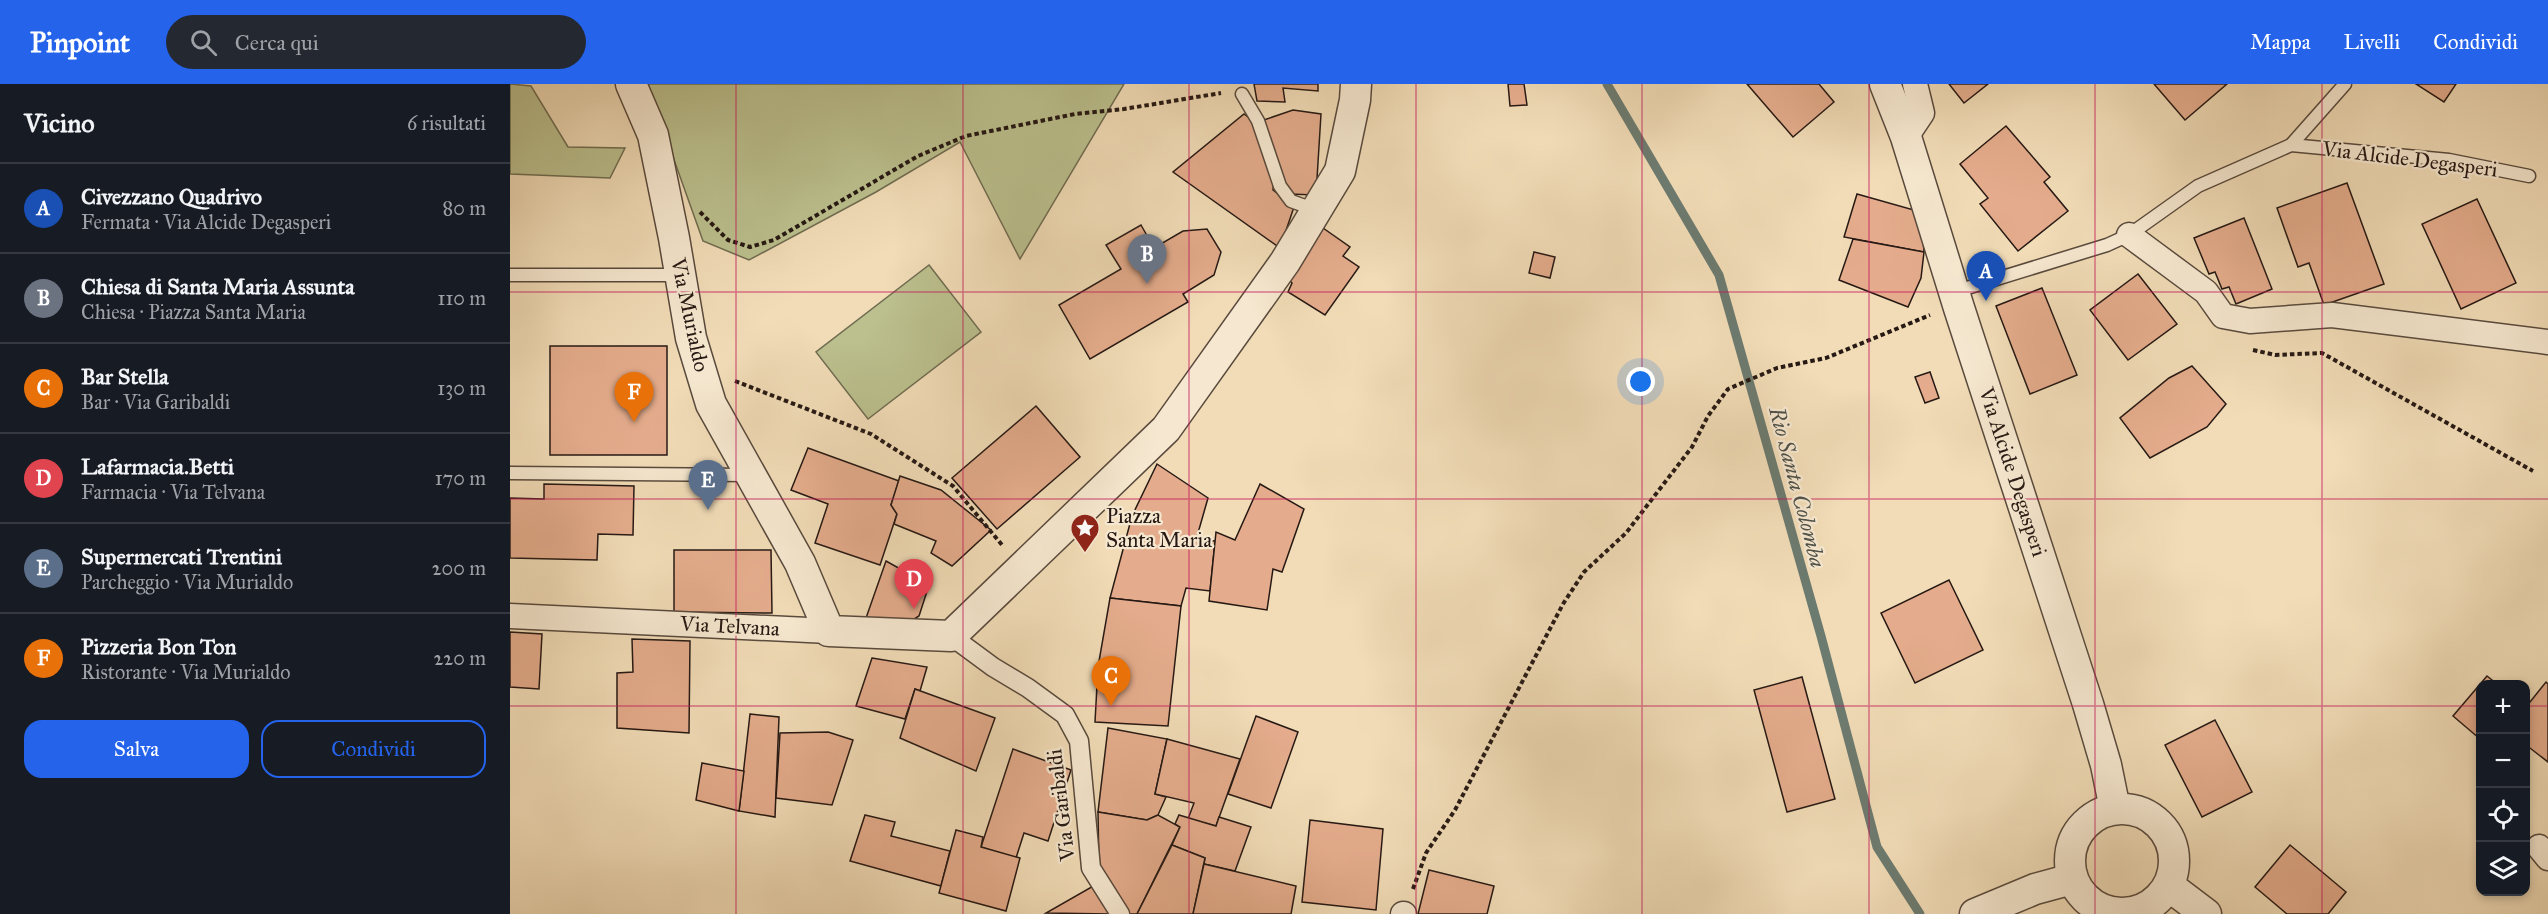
<!DOCTYPE html>
<html lang="it">
<head>
<meta charset="utf-8">
<style>
	:root { --surface:#171b24; --page:#242831; --text:#f1f3f6; --muted:#9ea1a6; --line:#363941; --accent:#2563eb }
	body { margin:0; font-family:"IM FELL Great Primer",serif; background:var(--page); color:var(--text) }
	.controls { position:absolute; right:18px; bottom:18px; display:grid; overflow:hidden; border-radius:12px; box-shadow:0 3px 9px #0003 }
	.controls button { width:54px; height:54px; display:grid; place-items:center; padding:0; border:0; border-bottom:2px solid var(--line); background:var(--surface); color:var(--text); font:30px sans-serif }
	.you { position:absolute; left:1131px; top:298px; width:21px; height:21px; margin:-15px; border:4px solid #fff; border-radius:50%; background:#1a73e8; box-shadow:0 0 0 9px #1a73e833 }
	.badge { display:grid; place-items:center; width:39px; height:39px; border-radius:50%; background:var(--accent); color:#fff; font-size:20px; font-weight:700 }
	.pin { position:absolute; translate:-50% -50px; filter:drop-shadow(0 2px 3px #0008) }
	.pin::after { content:''; position:absolute; top:32px; width:21px; height:18px; background:inherit; clip-path:polygon(0 0,100% 0,50% 100%) }
	.list { margin:0; padding:0; list-style:none }
	h2 { display:flex; justify-content:space-between; align-items:center; height:78px; margin:0; padding:0 24px; font-size:26px }
	h2 small { font-size:20px; font-weight:400; color:var(--muted) }
	.list li { display:grid; grid-template-columns:39px 1fr auto; gap:18px; align-items:center; box-sizing:border-box; height:90px; padding:0 24px; border-top:2px solid var(--line) }
	.list b { display:block; font-size:22px; white-space:nowrap }
	.list p { margin:0; font-size:20px; white-space:nowrap; color:var(--muted) }
	.list em { font-size:20px; font-style:normal; color:var(--muted) }
	.actions { display:flex; gap:12px; padding:18px 24px }
	.actions a { flex:1; padding:14px 0; border:2px solid var(--accent); border-radius:18px; text-align:center; font-size:21px; color:var(--accent) }
	.actions .main { background:var(--accent); color:#fff }
	.icon { flex:none; width:33px; height:33px; fill:none; stroke:currentColor; stroke-width:2; stroke-linecap:round; stroke-linejoin:round }
	.map { position:relative; flex:none; width:2038px; height:830px; overflow:hidden }
	header { display:flex; align-items:center; gap:36px; box-sizing:border-box; height:84px; padding:0 30px; background:var(--accent); color:#fff }
	header strong { font-size:28px }
	nav { display:flex; gap:33px; margin-inline-start:auto; font-size:21px }
	.search { width:420px; height:54px; background:var(--page); display:flex; align-items:center; gap:15px; box-sizing:border-box; padding:0 21px; border-radius:33px; color:var(--muted); font-size:22px }
	main { display:flex }
	aside { flex:1; background:var(--surface) }
	.map>svg:first-child { display:block }
</style>
</head>
<body>
<header>
<strong>Pinpoint</strong>
<div class="search"><svg class="icon" aria-label="search" viewBox="0 0 24 24"><circle cx="10" cy="10" r="6"/><path d="M15 15l6 6"/></svg>Cerca qui</div>
<nav><a>Mappa</a><a>Livelli</a><a>Condividi</a></nav>
</header>
<main>
<aside>
<h2>Vicino<small>6 risultati</small></h2>
<ul class="list">
<li><span class="badge" style="background:#1a4fb4">A</span><div><b>Civezzano Quadrivo</b><p>Fermata · Via Alcide Degasperi</p></div><em>80 m</em></li>
<li><span class="badge" style="background:#6b7280">B</span><div><b>Chiesa di Santa Maria Assunta</b><p>Chiesa · Piazza Santa Maria</p></div><em>110 m</em></li>
<li><span class="badge" style="background:#e8710a">C</span><div><b>Bar Stella</b><p>Bar · Via Garibaldi</p></div><em>130 m</em></li>
<li><span class="badge" style="background:#e0444e">D</span><div><b>Lafarmacia.Betti</b><p>Farmacia · Via Telvana</p></div><em>170 m</em></li>
<li><span class="badge" style="background:#5c6f8a">E</span><div><b>Supermercati Trentini</b><p>Parcheggio · Via Murialdo</p></div><em>200 m</em></li>
<li><span class="badge" style="background:#e8710a">F</span><div><b>Pizzeria Bon Ton</b><p>Ristorante · Via Murialdo</p></div><em>220 m</em></li>
</ul>
<div class="actions"><a class="main">Salva</a><a>Condividi</a></div>
</aside>
<div class="map">
<svg width="2038" height="830" viewBox="0 0 2038 830">
	<rect width="100%" height="100%" fill="#f1dcb7"/>
	<filter id="stains"><feTurbulence type="fractalNoise" baseFrequency=".00333" numOctaves="4"/><feColorMatrix values="0 0 0 0 .2 0 0 0 0 .09 0 0 0 0 .02 0 0 0 .5 -.17"/></filter>
	<radialGradient id="worn" r=".72"><stop offset=".6" stop-color="#630" stop-opacity="0"/><stop offset="1" stop-color="#630" stop-opacity=".3"/></radialGradient>
	<!-- green -->
	<g fill="#bbc08e" stroke="#706c51" stroke-width="1.5">
		<path d="M0,0L21,2L58,63L115,64L100,94L0,90Z"/>
		<path d="M137,0H614L510,175L450,58L366,108L239,176L193,157Z"/>
		<path d="M419,181L471,248L358,335L306,268Z"/>
	</g>
	<g fill="none" stroke-linecap="round" stroke-linejoin="round">
		<!-- stream -->
		<path stroke="#6c7b70" stroke-width="9" d="M1097,0L1209,191L1311,552L1367,763L1410,830"/>
	</g>
	<!-- building -->
	<g fill="#e4ac8c" stroke="#261914" stroke-width="1.5">
		<path d="M744,0H808V7L773,4L775,18L747,17Z"/>
		<path d="M998,0H1014L1017,21L1000,22Z"/>
		<path d="M1237,0H1309L1324,18L1283,53Z"/>
		<path d="M1439,0H1478L1454,19Z"/>
		<path d="M1644,0H1717L1675,36Z"/>
		<path d="M1906,0H1946L1934,18Z"/>
		<path d="M783,26L811,30L806,111L779,110L751,37Z"/>
		<path d="M734,30L745,38L764,95L763,106L784,123L770,164L663,88Z"/>
		<path d="M1496,42L1540,93L1534,98L1558,127L1508,167L1470,120L1478,114L1450,80Z"/>
		<path d="M1837,99L1874,200L1814,221L1799,179L1788,183L1767,124Z"/>
		<path d="M1347,110L1411,128L1414,168L1334,153Z"/>
		<path d="M1967,115L2006,199L1951,225L1912,140Z"/>
		<path d="M1734,134L1762,205L1726,220L1719,203L1712,205L1705,188L1699,190L1684,154Z"/>
		<path d="M631,141L644,164L673,147L697,145L711,168L704,191L673,210L678,218L580,275L549,221L611,185L596,161Z"/>
		<path d="M813,144L840,163L833,172L849,183L815,231L778,208L782,199L777,193Z"/>
		<path d="M1343,155L1414,168L1411,194L1398,223L1329,196Z"/>
		<path d="M1024,168L1045,173L1040,194L1019,189Z"/>
		<path d="M1628,190L1667,240L1618,276L1580,226Z"/>
		<path d="M1532,204L1567,291L1520,310L1486,222Z"/>
		<rect x="40" y="262" width="117" height="109"/>
		<path d="M1682,282L1716,320L1697,343L1640,374L1610,334L1659,294Z"/>
		<path d="M1420,288L1429,314L1415,319L1405,293Z"/>
		<path d="M526,322L570,373L487,445L442,394Z"/>
		<path d="M298,364L389,397L381,421L387,430L370,481L305,459L318,420L281,406Z"/>
		<path d="M647,380L698,414L686,456L705,457L700,507L676,504L671,522L600,514L622,432Z"/>
		<path d="M390,392L431,406L481,446L442,482L421,469L426,457L384,440L387,430L381,421Z"/>
		<path d="M34,400L124,402L123,451L88,450L87,476L0,474V414L34,415Z"/>
		<path d="M750,400L794,425L772,488L763,485L757,526L699,517L706,448L725,456Z"/>
		<path d="M164,466H261L262,529L164,528Z"/>
		<path d="M376,477L419,501L409,532L401,537L356,534Z"/>
		<path d="M1439,496L1473,566L1405,599L1371,529Z"/>
		<path d="M600,514L671,522L658,642L585,638L588,583Z"/>
		<path d="M0,548L32,550L29,605L0,603Z"/>
		<path d="M122,555L180,557L179,649L107,644V589L123,588Z"/>
		<path d="M362,574L417,583L410,607L405,605L395,635L346,622Z"/>
		<path d="M1977,592L1987,600H1970V655L1943,632Z"/>
		<path d="M1292,593L1325,715L1277,728L1244,606Z"/>
		<path d="M2036,598L2038,600V678L2016,661V623Z"/>
		<path d="M405,605L485,634L466,687L390,654Z"/>
		<path d="M240,630L269,633L265,733L229,727Z"/>
		<path d="M746,632L788,648L761,724L718,710Z"/>
		<path d="M1705,636L1742,708L1692,733L1655,661Z"/>
		<path d="M598,644L657,655L645,710L656,713L648,731L637,736L588,728Z"/>
		<path d="M318,648L343,656L322,721L266,714L270,649Z"/>
		<path d="M657,655L730,675L706,742L678,735L684,719L645,710Z"/>
		<path d="M503,665L561,686L538,757L514,749L506,774L471,763Z"/>
		<path d="M192,679L234,687L229,727L186,716Z"/>
		<path d="M588,728L637,736L648,731L670,743L627,830H619L589,785Z"/>
		<path d="M355,731L385,738L381,752L440,767L431,802L340,777Z"/>
		<path d="M669,731L706,742L709,733L741,743L725,787L694,780L695,774L662,761L670,743L665,740Z"/>
		<path d="M800,736L873,745L866,826L792,818Z"/>
		<path d="M446,746L473,753L471,763L510,774L496,827L429,809Z"/>
		<path d="M662,761L695,774L683,830H627Z"/>
		<path d="M1780,761L1836,808L1818,830H1777L1745,803Z"/>
		<path d="M694,780L786,802L781,830H683Z"/>
		<path d="M919,786L984,802L977,830H908Z"/>
		<path d="M585,801L600,830L536,829Z"/>
	</g>
	<g fill="none" stroke-linecap="round" stroke-linejoin="round">
		<!-- service casing -->
		<g stroke="#594a3d" stroke-width="15">
			<g id="service">
				<path d="M732,10L748,37L770,102L781,117L806,126"/>
				<path d="M1781,61L1835,0"/>
				<path d="M0,191H169"/>
				<path d="M1444,208L1597,161L1619,151L1688,102L1781,61L1939,76L2019,92"/>
				<path d="M0,389L239,391"/>
			</g>
		</g>
		<!-- pedestrian casing -->
		<g stroke="#594a3d" stroke-width="21">
			<path id="pedestrian" d="M441,552L483,583L518,604L555,631L569,657L581,784L610,830"/>
		</g>
		<!-- minor casing -->
		<g stroke="#594a3d" stroke-width="27">
			<g id="minor">
				<path d="M1396,53L1412,29L1405,0"/>
				<path d="M1619,151L1696,208L1713,232L1740,237L1822,231L2038,258"/>
				<path d="M0,532L319,547"/>
				<path d="M2029,763L2038,774"/>
				<path d="M893,830H894"/>
			</g>
		</g>
		<!-- tertiary casing -->
		<g stroke="#594a3d" stroke-width="33">
			<g id="tertiary">
				<path d="M121,0L143,51L164,154L181,254L201,320L290,479L319,547L441,552L656,345L775,178L830,87L845,16L846,0"/>
				<path d="M1375,0L1396,53L1449,224L1578,620L1596,681L1605,725"/>
				<circle cx="1612" cy="777" r="52"/>
				<path d="M1659,802L1696,830"/>
				<path d="M1465,830L1525,805L1562,795"/>
			</g>
		</g>
		<!-- path -->
		<g stroke="#261914" stroke-width="4" stroke-dasharray="4.5 3" stroke-linecap="butt">
			<path d="M190,128L218,156L240,163L264,156L408,72L456,52L565,30L614,25L711,9"/>
			<path d="M1743,266L1765,271L1812,269L2023,387"/>
			<path d="M225,297L361,350L443,402L492,461"/>
			<path d="M903,805L916,769L945,726L1053,520L1074,488L1116,449L1182,363L1198,332L1218,305L1267,284L1316,274L1420,231"/>
		</g>
		<!-- service -->
		<use href="#service" stroke="#f6e8d0" stroke-width="12"/>
		<!-- pedestrian -->
		<use href="#pedestrian" stroke="#f6e8d0" stroke-width="18"/>
		<!-- minor -->
		<use href="#minor" stroke="#f6e8d0" stroke-width="24"/>
		<!-- tertiary -->
		<use href="#tertiary" stroke="#f6e8d0" stroke-width="30"/>
	</g>
	<!-- grid -->
	<path fill="none" stroke="#c2185b" stroke-width="1.5" stroke-opacity="0.55" d="M226,0V830M453,0V830M679,0V830M906,0V830M1132,0V830M1359,0V830M1585,0V830M1812,0V830M0,208H2038M0,415H2038M0,622H1970M2016,622H2038"/>
	<!-- icons -->
	<defs>
		<g id="sight-pin" transform="scale(1.5)"><path d="M0 17L-7.5 6A9.5 9.5 0 1 1 7.5 6Z" fill="#8f2418" stroke="#f6e8d0"/><path d="M0-6L1.8-2.2L6-1.7L2.9 1.2L3.7 5.4L0 3.3L-3.7 5.4L-2.9 1.2L-6-1.7L-1.8-2.2Z" fill="#fff"/></g>
	</defs>
	<g fill-rule="evenodd">
		<use href="#sight-pin" x="575" y="444"/>
	</g>
	<g text-anchor="middle" stroke-width="4.5" stroke-linejoin="round" paint-order="stroke">
		<!-- street labels -->
		<g font-size="21" fill="#261914" stroke="#f6e8d0">
			<text transform="translate(1900 75) rotate(7)" y="7">Via Alcide Degasperi</text>
			<text transform="translate(180 231) rotate(78)" y="7">Via Murialdo</text>
			<text transform="translate(1503 388) rotate(72)" y="7">Via Alcide Degasperi</text>
			<text transform="translate(220 542) rotate(3)" y="7">Via Telvana</text>
			<text transform="translate(551 721) rotate(-97)" y="7">Via Garibaldi</text>
		</g>
		<!-- poi labels -->
		<g font-size="21" fill="#261914" stroke="#f6e8d0" text-anchor="start">
			<text x="596" y="439">Piazza<tspan x="596" dy="24">Santa Maria</tspan></text>
		</g>
		<!-- water labels -->
		<g font-size="22" font-style="italic" fill="#4f524a" stroke="#f6e8d0">
			<text transform="translate(1288 403) rotate(75)" y="8">Rio Santa Colomba</text>
		</g>
	</g>
	<rect width="100%" height="100%" filter="url(#stains)"/>
	<rect width="100%" height="100%" fill="url(#worn)"/>
</svg>
<div class="controls">
<button>+</button>
<button>−</button>
<button><svg class="icon" aria-label="locate" viewBox="0 0 24 24"><circle cx="12" cy="12" r="6"/><path d="M12 2v4M12 18v4M2 12h4M18 12h4"/></svg></button>
<button><svg class="icon" aria-label="layers" viewBox="0 0 24 24"><path d="M12 4l9 5-9 5-9-5zM3 14l9 5 9-5"/></svg></button>
</div>
<div class="you"></div>
<div class="pin badge" style="left:1476px;top:217px;background:#1a4fb4">A</div>
<div class="pin badge" style="left:637px;top:200px;background:#6b7280">B</div>
<div class="pin badge" style="left:601px;top:622px;background:#e8710a">C</div>
<div class="pin badge" style="left:404px;top:525px;background:#e0444e">D</div>
<div class="pin badge" style="left:198px;top:426px;background:#5c6f8a">E</div>
<div class="pin badge" style="left:124px;top:338px;background:#e8710a">F</div>
</div>
</main>
</body>
</html>
